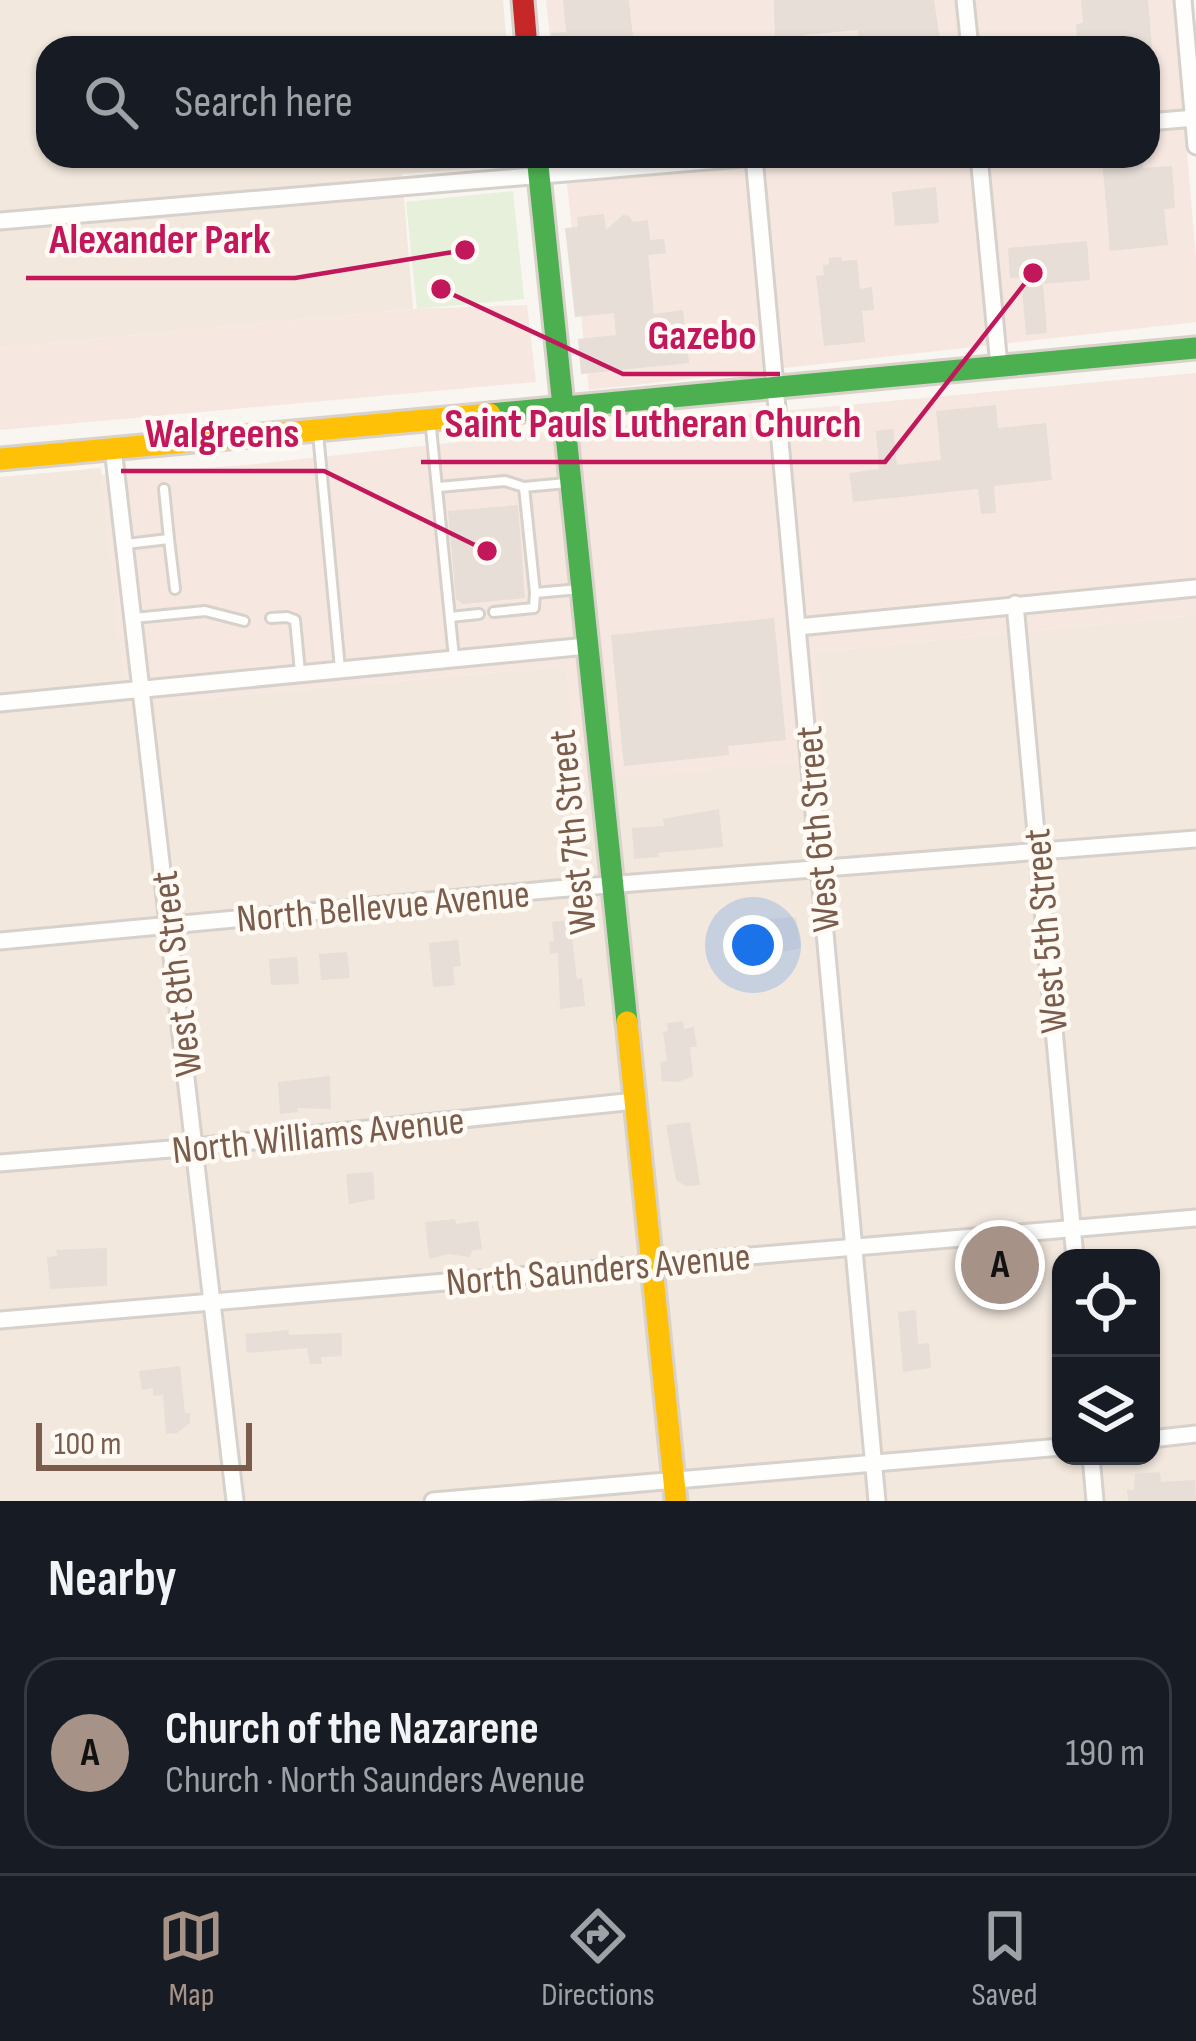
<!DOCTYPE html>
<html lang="en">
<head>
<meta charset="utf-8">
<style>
	:root { --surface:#171b24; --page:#20242c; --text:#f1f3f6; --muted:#9ea1a6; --line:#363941; --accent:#a69286 }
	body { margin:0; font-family:"Sofia Sans Condensed",sans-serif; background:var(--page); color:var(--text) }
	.controls { position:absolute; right:36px; bottom:36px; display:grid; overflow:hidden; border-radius:24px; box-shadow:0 3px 9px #0004 }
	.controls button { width:108px; height:108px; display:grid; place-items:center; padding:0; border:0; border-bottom:3px solid var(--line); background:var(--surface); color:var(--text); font:60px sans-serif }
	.scale { position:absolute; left:36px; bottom:30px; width:216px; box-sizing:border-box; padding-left:12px; border:6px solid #7a5c4d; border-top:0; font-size:33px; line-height:42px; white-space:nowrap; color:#7a5c4d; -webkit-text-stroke:9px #fffaf3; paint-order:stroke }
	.you { position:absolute; left:753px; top:945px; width:42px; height:42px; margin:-30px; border:9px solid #fff; border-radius:50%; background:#1a73e8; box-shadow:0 0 0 18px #1a73e833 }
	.badge { display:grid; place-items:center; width:78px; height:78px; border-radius:50%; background:var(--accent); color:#111; font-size:39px; font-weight:700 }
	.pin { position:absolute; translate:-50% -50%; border:6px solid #fff; box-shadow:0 3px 12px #0006 }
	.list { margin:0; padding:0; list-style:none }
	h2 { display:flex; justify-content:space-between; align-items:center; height:156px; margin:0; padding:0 48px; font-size:51px }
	h2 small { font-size:39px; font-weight:400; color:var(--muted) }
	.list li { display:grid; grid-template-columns:78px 1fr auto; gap:36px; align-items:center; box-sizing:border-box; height:192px; margin:0 24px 24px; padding:0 24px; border:3px solid var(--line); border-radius:36px }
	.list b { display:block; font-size:45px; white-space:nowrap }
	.list p { margin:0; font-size:39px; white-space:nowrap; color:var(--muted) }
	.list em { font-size:39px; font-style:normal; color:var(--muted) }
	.icon { flex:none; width:66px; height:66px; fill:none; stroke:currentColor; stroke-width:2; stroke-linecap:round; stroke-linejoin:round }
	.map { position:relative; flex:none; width:1196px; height:1501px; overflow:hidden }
	.search { position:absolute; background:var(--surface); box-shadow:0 3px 9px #0004; left:36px; right:36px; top:36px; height:132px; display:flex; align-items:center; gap:30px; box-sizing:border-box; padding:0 42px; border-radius:36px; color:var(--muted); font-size:45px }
	.sheet { height:372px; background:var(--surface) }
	nav { display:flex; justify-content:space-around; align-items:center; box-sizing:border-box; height:168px; border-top:3px solid var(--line); background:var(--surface); font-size:33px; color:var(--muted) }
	nav a { display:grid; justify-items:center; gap:6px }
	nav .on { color:var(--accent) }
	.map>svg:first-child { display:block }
</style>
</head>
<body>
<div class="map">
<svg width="1196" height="1501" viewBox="0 0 1196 1501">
	<rect width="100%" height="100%" fill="#f9f5f0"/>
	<!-- residential -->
	<g fill="#f2e8de" fill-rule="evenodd">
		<path d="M0,0H503L507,48H48V156H517L518,165L402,174L413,309L0,348Z"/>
		<path d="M101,468L127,705L566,666L580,782L815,652L1196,615V1501H0V477ZM1061,1258H1151V1456H1061Z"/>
	</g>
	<!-- commercial -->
	<g fill="#f6e8e1">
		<path d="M546,0H1174L1196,257V322L589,390L564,156H1148V48H551Z"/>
		<path d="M527,305L536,382L0,430V348L413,309Z"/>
		<path d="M1196,373V615L816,652L827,760L579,782L566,666L127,705L101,475L246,465L539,433Z"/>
	</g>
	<!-- green -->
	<path fill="#e7f0db" d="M513,191L524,299L417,309L406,202Z"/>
	<!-- building -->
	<g fill="#e6ded7">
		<path d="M563,0H629L634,48H552L551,33L566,32Z"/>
		<path d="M774,0H934L941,46L859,48L858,30L805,35L806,48H775Z"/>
		<path d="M1081,0H1148L1152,48H1078L1076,24L1083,23Z"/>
		<path d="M1142,156L1143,168L1172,166L1175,208L1164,209L1168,245L1110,251L1102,159Z"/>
		<path d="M936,187L939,223L895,226L892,192Z"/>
		<path d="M604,214L606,230L623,215L629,216L633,222L648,220L650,240L664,239L666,253L648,255L654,314L683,310L689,363L581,374L578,339L616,335L614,313L575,317L565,228L578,227L577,217Z"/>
		<path d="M1087,241L1090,280L1043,284L1047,333L1026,335L1021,278H1010L1008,248Z"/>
		<path d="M841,257L842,261L857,260L860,289L872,287L874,310L862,311L865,342L824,346L816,276L824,275L823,265L829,264V258Z"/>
		<path d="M996,405L998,428L1046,423L1052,480L994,486L996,513L981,514L978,489L853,502L849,473L879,469L876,431L893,429L897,465L941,460L936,411Z"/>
		<path d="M518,505L525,598L463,604L456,599L448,511Z"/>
		<path d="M774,618L786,740L728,746L729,755L624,766L611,635Z"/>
		<path d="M719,809L723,847L658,853L659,857L634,859L632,828L664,826L663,819Z"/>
		<path d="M796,917L801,948L776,953L770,919Z"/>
		<path d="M570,920L576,972L577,979L582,978L585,1006L560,1009L558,953L550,954L549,942L554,941L552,922Z"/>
		<path d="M458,940L461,966L453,967L455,985L433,987L429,943Z"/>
		<path d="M347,952L350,978L321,980L319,954Z"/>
		<path d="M297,957L299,984L271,985L269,959Z"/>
		<path d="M683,1021L684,1029L694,1027L697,1047H690L693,1076L678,1082L662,1081L660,1062L667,1061L663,1032L668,1031L667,1023Z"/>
		<path d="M330,1076L331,1109L298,1108V1112L280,1114L278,1082Z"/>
		<path d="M690,1122L700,1185L686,1186L676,1180L666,1125Z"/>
		<path d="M373,1172L375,1199L349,1204L346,1174Z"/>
		<path d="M455,1219L456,1224L478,1221L482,1249L473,1250L469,1257L448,1254L429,1259L425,1222Z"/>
		<path d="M107,1248V1286L50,1289L47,1257L57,1256L56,1250Z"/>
		<path d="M916,1310L918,1344L929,1343L931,1368L903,1372L898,1312Z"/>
		<path d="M288,1330L289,1335L342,1333V1356L321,1357L322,1364H310L307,1348L247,1353L245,1334Z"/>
		<path d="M180,1366L185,1413H190V1423L177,1433L166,1434L163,1395L153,1396V1388L142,1390L139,1371Z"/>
		<path d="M1160,1472L1161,1482L1195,1480L1196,1501H1128L1127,1490H1134L1135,1474Z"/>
	</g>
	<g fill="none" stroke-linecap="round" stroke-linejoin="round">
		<!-- lane casing -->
		<g stroke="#d7d1cb" stroke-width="14">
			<g id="lane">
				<path d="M431,428L454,658"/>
				<path d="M318,433L340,669"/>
				<path d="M567,483L524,487L535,593L580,589"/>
				<path d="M439,487L505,481L524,487"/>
				<path d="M164,489L169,539"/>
				<path d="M126,544L169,539L175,589"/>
				<path d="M494,612L534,608L535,593"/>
				<path d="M450,617L479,614"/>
				<path d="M134,618L205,611L244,621"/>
				<path d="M271,618L287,617L295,620L300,672"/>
			</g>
		</g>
		<!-- street casing -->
		<g stroke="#d7d1cb" stroke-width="21">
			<g id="street">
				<path d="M965,0L970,48"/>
				<path d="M1183,0L1196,146"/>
				<path d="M1148,122L1196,118"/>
				<path d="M979,156L999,366"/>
				<path d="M754,157L877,1501"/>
				<path d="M0,221L767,156"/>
				<path d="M113,448L235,1501"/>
				<path d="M1015,604L1075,1258"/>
				<path d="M798,627L1196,588"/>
				<path d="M0,703L587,646"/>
				<path d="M0,941L556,889L1196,839"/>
				<path d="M0,1163L195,1147L635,1101"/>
				<path d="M0,1320L1196,1218"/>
				<path d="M1151,1439L1196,1434"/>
				<path d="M1091,1456L1095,1501"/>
				<path d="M433,1501L1061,1447"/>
			</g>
		</g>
		<!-- fast casing -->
		<g stroke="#d9d2cb" stroke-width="27">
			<g id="fast">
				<path d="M537,156L627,1022"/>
				<path d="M490,414L1196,348"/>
			</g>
		</g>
		<!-- slow casing -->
		<g stroke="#d9d2cb" stroke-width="27">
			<g id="slow">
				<path d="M0,459L490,414"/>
				<path d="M627,1022L676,1501"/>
			</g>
		</g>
		<!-- jam casing -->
		<g stroke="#d9d2cb" stroke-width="27">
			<path id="jam" d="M523,0L527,48"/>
		</g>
		<!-- lane -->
		<use href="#lane" stroke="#fefefd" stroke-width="8"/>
		<!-- street -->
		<use href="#street" stroke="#fefefd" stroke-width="15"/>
		<!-- fast -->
		<use href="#fast" stroke="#4caf50" stroke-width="21"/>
		<!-- slow -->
		<use href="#slow" stroke="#ffc107" stroke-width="21"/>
		<!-- jam -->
		<use href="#jam" stroke="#c62828" stroke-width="21"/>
	</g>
	<g text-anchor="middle" stroke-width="9" stroke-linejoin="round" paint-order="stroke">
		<!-- street labels -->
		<g font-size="39" fill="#7a5c4d" stroke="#fffaf3">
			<text transform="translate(816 829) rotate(-95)" y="14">West 6th Street</text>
			<text transform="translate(571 832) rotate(-96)" y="14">West 7th Street</text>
			<text transform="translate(383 905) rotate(-5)" y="14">North Bellevue Avenue</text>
			<text transform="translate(1044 931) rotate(-95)" y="14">West 5th Street</text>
			<text transform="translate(175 974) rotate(-97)" y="14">West 8th Street</text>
			<text transform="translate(318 1134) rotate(-6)" y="14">North Williams Avenue</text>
			<text transform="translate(598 1268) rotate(-5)" y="14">North Saunders Avenue</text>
		</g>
	</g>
	<!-- callouts -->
	<path fill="none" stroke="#c2185b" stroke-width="4.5" d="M465 250L295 278H26M441 289L623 374H780M1033 273L885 462H421M487 551L324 471H121"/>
	<g fill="#c2185b" stroke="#fffaf3" stroke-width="4.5">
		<circle cx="465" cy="250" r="12"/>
		<circle cx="441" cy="289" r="12"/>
		<circle cx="1033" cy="273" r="12"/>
		<circle cx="487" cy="551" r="12"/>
	</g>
	<g font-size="42" text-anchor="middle" font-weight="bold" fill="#c2185b" stroke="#fffaf3" stroke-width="9" stroke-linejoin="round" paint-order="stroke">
		<text x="160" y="253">Alexander Park</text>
		<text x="702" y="349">Gazebo</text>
		<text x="653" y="437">Saint Pauls Lutheran Church</text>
		<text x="222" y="447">Walgreens</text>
	</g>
</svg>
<div class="controls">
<button><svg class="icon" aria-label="locate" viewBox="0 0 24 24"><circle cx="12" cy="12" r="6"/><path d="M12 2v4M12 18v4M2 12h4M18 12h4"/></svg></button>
<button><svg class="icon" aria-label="layers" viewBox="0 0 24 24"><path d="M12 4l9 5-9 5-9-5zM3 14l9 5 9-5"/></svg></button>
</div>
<div class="scale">100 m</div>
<div class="you"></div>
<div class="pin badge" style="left:1000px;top:1265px">A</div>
<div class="search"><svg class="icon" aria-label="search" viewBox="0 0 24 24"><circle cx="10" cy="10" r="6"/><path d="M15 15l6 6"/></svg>Search here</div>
</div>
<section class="sheet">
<h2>Nearby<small></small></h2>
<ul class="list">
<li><span class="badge">A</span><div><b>Church of the Nazarene</b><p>Church · North Saunders Avenue</p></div><em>190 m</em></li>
</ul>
</section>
<nav>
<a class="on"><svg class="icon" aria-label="map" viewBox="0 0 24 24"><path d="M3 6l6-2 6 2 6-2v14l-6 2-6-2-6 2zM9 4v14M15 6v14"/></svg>Map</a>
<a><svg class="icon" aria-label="directions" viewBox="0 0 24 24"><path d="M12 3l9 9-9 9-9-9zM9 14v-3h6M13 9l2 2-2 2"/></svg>Directions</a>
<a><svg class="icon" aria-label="saved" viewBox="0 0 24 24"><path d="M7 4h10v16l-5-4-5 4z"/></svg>Saved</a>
</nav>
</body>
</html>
